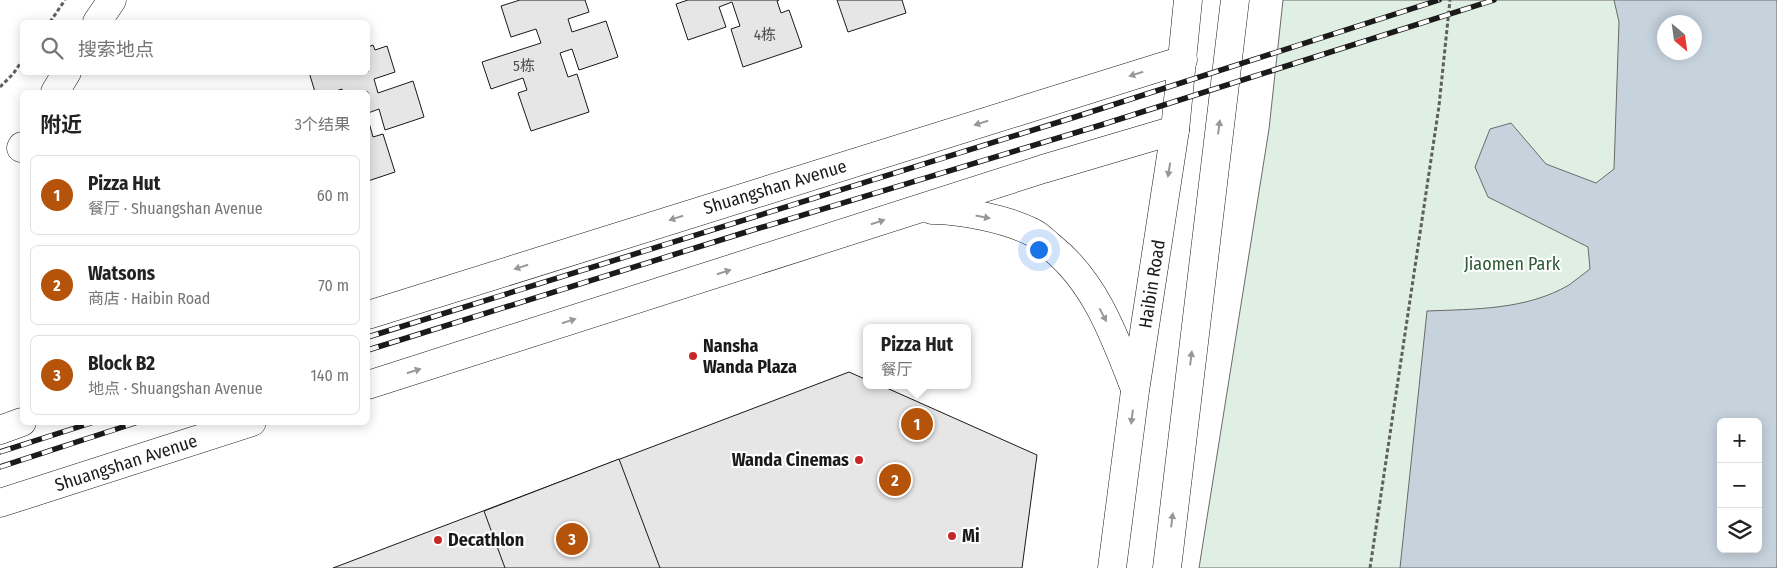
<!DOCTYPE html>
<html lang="zh">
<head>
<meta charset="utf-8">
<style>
	:root { --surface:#fff; --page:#f6f6f6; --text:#222; --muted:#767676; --line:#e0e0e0; --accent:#b45309 }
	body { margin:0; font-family:"Fira Sans Condensed","Noto Sans SC",sans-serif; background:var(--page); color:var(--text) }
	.controls { position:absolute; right:15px; bottom:15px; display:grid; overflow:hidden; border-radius:8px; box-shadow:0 2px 12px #0003 }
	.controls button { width:45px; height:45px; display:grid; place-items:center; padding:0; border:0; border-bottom:1px solid var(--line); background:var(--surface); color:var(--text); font:25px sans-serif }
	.compass { position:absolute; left:1657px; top:15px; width:45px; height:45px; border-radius:50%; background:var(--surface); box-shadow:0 2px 12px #0003; rotate:151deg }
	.you { position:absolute; left:1038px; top:249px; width:18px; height:18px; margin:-12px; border:4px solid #fff; border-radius:50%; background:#1a73e8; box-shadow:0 0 0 8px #1a73e833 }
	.badge { display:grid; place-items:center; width:32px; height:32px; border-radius:50%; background:var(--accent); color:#fff; font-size:16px; font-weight:700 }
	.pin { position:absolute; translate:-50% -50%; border:2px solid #fff; box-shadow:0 1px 5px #0006 }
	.popup { position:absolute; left:863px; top:324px; width:108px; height:65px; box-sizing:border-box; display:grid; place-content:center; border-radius:8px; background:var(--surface); filter:drop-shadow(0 1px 4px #0005); font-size:16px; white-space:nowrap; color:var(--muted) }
	.popup b { font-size:19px; color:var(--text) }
	.popup::after { content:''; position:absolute; left:50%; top:100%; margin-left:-10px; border:10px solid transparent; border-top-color:var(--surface) }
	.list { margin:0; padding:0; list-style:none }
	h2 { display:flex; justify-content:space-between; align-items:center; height:65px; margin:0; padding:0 20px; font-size:21px }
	h2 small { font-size:16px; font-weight:400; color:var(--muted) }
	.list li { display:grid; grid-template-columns:32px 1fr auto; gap:15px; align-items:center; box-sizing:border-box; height:80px; margin:0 10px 10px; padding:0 10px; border:1px solid var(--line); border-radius:8px }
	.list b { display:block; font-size:19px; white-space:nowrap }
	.list p { margin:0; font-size:16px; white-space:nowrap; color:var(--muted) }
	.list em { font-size:16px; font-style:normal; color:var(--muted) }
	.icon { flex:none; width:28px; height:28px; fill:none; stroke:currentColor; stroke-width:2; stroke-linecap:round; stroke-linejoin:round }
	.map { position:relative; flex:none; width:1777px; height:568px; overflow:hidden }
	.search { position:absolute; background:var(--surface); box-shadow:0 2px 12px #0003; left:20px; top:20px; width:350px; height:55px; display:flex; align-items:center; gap:12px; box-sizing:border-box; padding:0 18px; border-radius:8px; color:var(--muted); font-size:19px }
	.panel { position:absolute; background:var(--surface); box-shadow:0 2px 12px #0003; left:20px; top:90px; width:350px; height:335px; border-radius:8px }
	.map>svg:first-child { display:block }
</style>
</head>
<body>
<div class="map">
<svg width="1777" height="568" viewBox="0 0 1777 568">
	<rect width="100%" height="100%" fill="#fff"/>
	<!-- green -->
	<path fill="#e0efe3" stroke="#6a6a6a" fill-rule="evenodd" d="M1283,0H1777V568H1199L1269,129ZM1664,22H1694V52H1664ZM1721,422H1758V549H1721Z"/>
	<!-- water -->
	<path fill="#c6d2dc" stroke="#6a6a6a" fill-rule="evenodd" d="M1614,0H1777V568H1400L1427,311C1475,309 1526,310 1569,285C1576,280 1583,274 1590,269L1588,247L1488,197L1475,167L1490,129L1511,123L1546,164L1596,183L1614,169L1619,22ZM1664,22H1694V52H1664ZM1721,422H1758V549H1721Z"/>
	<!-- building -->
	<g fill="#e6e6e6" stroke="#1a1a1a">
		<path d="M520,0H585L589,12L568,19L572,32L606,21L618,57L579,70L572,49L560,53L568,77L577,74L589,112L531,131L518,93L527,90L523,78L491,89L482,62L541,43L536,29L511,37L501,6Z"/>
		<path d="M688,0H779L777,1L781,13L789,10L802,47L743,67L731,29L740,26L732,2L719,7L726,27L688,40L676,4Z"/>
		<path d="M837,0H902L906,13L848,32Z"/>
		<path d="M373,45L375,50L387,46L395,72L374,79L378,93L413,81L424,117L385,130L379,109L368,113V92H343L342,89L333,92H315L309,72H368V47Z"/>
		<path d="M368,119L373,137L383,134L395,172L368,181Z"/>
		<path d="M849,372L867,380V385H880L1037,455L1022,568H333Z"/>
		<path d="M619,459L660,568H505L484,511Z"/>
	</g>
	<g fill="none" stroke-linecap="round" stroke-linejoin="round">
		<!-- minor casing -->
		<g stroke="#1a1a1a" stroke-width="29">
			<g id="minor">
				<path d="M97,22L112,0"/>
				<path d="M55,92L67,72"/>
				<path d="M21,148L22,146"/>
				<path d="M932,210C961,210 1006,219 1032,232C1039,235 1044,241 1050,246C1095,281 1115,337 1135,389"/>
				<path d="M368,315L1183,60"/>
				<path d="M368,385L1043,169L1175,130"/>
				<path d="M0,430L22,422"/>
				<path d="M0,503L252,422"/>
				<path d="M1112,568L1135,391L1175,130L1188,0"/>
				<path d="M1167,568L1235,0"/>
			</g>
		</g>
		<!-- path -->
		<g stroke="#5f5f5f" stroke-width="3" stroke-dasharray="4 2.5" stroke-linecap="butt">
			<path d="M50,22L65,0"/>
			<path d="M0,87L13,74L22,61"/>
			<path d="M1370,568L1439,106L1450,0"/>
		</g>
		<!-- minor -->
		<use href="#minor" stroke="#fff" stroke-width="28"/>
		<!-- rail casing -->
		<g stroke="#1a1a1a" stroke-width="5.5">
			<g id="rail">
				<path d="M368,337L1075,117L1439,0"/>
				<path d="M368,350L743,233L1101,125L1494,0"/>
				<path d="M0,452L94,422"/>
				<path d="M0,467L138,422"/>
			</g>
		</g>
		<!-- rail -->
		<use href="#rail" stroke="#fff" stroke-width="4" stroke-dasharray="11" stroke-linecap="butt"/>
	</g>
	<!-- one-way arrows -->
	<defs><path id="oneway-solid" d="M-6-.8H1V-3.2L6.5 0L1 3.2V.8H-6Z" transform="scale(1.25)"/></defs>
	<g fill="#989898">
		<use href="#oneway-solid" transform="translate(1136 74) rotate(163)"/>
		<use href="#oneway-solid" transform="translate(981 123) rotate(163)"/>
		<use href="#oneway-solid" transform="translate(1219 127) rotate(-83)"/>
		<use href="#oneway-solid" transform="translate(1169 170) rotate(99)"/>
		<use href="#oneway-solid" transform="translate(983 217) rotate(11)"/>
		<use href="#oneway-solid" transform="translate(676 218) rotate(163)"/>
		<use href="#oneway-solid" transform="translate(878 222) rotate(-18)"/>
		<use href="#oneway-solid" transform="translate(521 267) rotate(163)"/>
		<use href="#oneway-solid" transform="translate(724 272) rotate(-18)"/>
		<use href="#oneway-solid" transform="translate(1103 315) rotate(62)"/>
		<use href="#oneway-solid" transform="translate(569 321) rotate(-18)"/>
		<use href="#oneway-solid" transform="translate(1191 358) rotate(-83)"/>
		<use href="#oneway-solid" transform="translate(414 371) rotate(-18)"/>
		<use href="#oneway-solid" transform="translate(1132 417) rotate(97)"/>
		<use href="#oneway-solid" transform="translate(1172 520) rotate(-83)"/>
	</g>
	<!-- markers -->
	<g fill="#c62828" stroke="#fff" stroke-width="2">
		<circle cx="693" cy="356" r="5"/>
		<circle cx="859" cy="460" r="5"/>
		<circle cx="952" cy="536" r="5"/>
		<circle cx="438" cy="540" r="5"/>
	</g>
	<g text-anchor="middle" stroke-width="4" stroke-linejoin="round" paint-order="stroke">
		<!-- number labels -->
		<g font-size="15" fill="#4d4d4d">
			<text x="765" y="40">4栋</text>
			<text x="524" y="71">5栋</text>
		</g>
		<!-- street labels -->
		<g font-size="18" fill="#1a1a1a" stroke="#fff">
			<text transform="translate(775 187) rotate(-17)" y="6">Shuangshan Avenue</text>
			<text transform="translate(1152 284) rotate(-81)" y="6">Haibin Road</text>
			<text transform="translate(126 463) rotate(-18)" y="6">Shuangshan Avenue</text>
		</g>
		<!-- park labels -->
		<g font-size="18" fill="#2b5a34" stroke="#fff">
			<text x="1512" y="270">Jiaomen Park</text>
		</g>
		<!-- poi labels -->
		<g font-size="18" font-weight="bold" fill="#1a1a1a" stroke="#fff" text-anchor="start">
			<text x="703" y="352">Nansha<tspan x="703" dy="21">Wanda Plaza</tspan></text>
			<text x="849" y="466" text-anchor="end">Wanda Cinemas</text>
			<text x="962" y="542">Mi</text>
			<text x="448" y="546">Decathlon</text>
		</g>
	</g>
</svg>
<div class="controls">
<button>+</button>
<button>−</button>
<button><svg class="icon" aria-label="layers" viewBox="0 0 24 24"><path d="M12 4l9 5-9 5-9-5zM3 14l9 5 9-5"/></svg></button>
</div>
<svg class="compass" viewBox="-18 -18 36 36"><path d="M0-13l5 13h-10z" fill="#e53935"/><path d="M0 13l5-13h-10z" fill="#767676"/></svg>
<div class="you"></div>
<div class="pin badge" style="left:917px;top:424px">1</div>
<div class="popup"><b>Pizza Hut</b>餐厅</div>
<div class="pin badge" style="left:895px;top:480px">2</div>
<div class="pin badge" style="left:572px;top:539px">3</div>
<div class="search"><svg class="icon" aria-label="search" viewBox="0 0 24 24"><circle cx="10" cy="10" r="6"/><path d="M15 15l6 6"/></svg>搜索地点</div>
<section class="panel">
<h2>附近<small>3个结果</small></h2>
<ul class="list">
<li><span class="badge">1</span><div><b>Pizza Hut</b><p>餐厅 · Shuangshan Avenue</p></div><em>60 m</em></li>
<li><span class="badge">2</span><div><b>Watsons</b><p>商店 · Haibin Road</p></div><em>70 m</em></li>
<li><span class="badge">3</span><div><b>Block B2</b><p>地点 · Shuangshan Avenue</p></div><em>140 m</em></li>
</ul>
</section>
</div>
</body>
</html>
